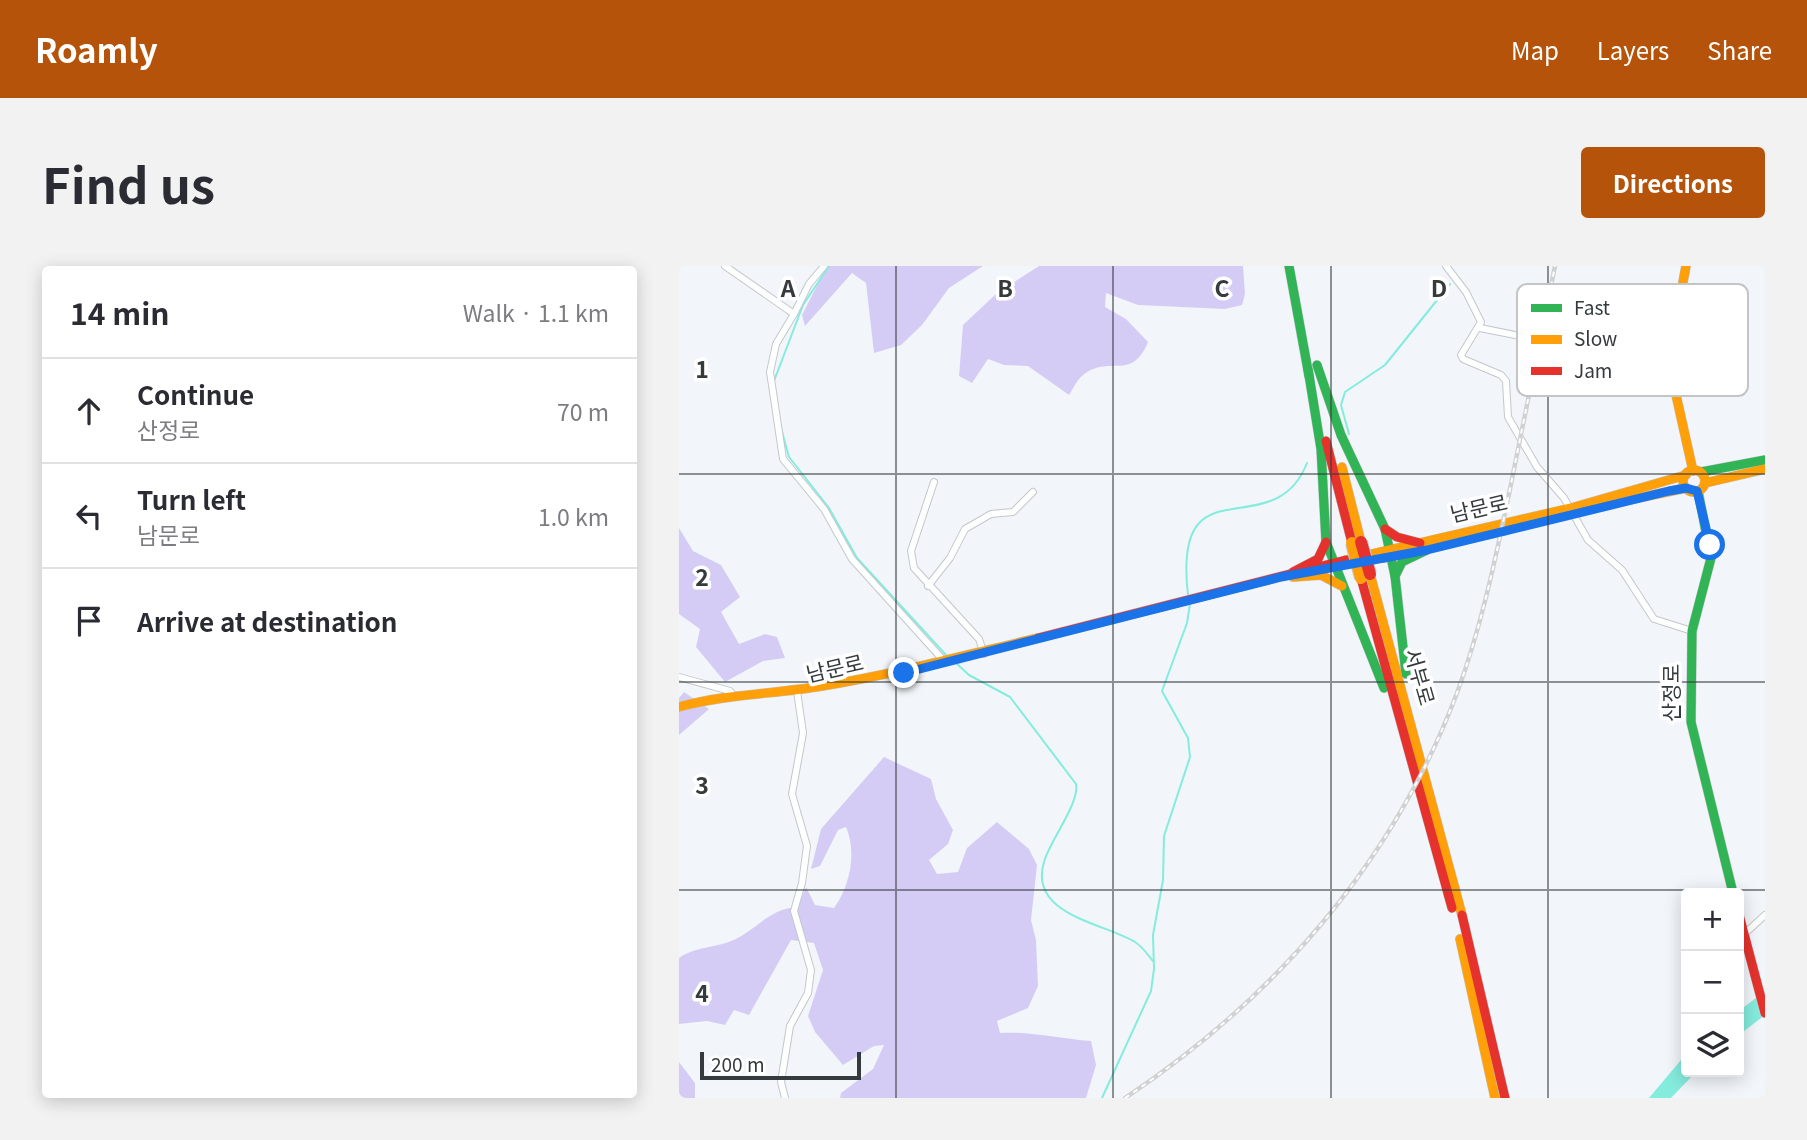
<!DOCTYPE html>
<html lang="en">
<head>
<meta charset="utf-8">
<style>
	:root { --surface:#fff; --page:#f2f2f3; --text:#2b2b33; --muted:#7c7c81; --line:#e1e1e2; --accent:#b45309 }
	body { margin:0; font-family:Georgia,"Noto Sans KR",serif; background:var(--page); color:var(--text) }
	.controls { position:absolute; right:21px; bottom:21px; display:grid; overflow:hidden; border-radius:7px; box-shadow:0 4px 18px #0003 }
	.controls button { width:63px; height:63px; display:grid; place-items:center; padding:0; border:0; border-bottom:2px solid var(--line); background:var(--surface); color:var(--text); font:35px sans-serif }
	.scale { position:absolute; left:21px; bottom:18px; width:161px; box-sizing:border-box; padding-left:7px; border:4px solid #353a3d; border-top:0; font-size:19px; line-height:24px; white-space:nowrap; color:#353a3d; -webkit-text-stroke:5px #fff; paint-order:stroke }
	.stop { position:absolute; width:21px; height:21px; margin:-16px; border:5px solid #1a73e8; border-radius:50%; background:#fff }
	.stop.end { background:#1a73e8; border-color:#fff; box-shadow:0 2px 7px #0008 }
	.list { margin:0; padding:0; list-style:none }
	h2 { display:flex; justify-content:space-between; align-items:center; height:91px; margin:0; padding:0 28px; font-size:30px }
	h2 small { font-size:23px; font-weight:400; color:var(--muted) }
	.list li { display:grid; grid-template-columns:46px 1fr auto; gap:21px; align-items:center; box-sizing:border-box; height:105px; padding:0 28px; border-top:2px solid var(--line) }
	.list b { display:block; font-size:26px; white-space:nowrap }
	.list p { margin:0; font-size:23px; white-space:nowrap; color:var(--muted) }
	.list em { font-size:23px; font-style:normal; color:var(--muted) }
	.icon { flex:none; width:38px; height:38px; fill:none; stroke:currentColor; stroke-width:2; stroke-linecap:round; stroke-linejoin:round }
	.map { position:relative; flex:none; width:1086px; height:832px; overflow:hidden; border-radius:7px }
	header { display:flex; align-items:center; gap:42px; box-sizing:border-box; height:98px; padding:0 35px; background:var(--accent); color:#fff }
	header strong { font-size:33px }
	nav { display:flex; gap:38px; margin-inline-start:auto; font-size:24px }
	.intro { display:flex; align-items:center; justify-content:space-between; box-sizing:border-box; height:168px; padding:0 42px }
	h1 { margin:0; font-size:49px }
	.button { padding:18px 32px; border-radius:7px; background:var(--accent); color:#fff; font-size:24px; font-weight:700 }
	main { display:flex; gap:42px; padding:0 42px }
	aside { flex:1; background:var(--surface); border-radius:7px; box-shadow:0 4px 18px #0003 }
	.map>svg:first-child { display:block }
</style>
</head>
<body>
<header>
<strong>Roamly</strong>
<nav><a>Map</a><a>Layers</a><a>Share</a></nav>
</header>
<div class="intro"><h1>Find us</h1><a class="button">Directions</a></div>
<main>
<aside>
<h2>14 min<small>Walk · 1.1 km</small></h2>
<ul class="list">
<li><svg class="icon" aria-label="ahead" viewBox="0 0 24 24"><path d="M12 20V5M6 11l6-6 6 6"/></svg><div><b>Continue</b><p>산정로</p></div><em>70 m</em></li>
<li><svg class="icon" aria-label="left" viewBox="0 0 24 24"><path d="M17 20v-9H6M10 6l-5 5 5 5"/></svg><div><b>Turn left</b><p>남문로</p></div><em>1.0 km</em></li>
<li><svg class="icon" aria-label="arrive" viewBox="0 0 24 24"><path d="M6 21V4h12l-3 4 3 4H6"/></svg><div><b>Arrive at destination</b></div></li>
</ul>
</aside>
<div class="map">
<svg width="1086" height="832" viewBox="0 0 1086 832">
	<rect width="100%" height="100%" fill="#f2f6fa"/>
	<!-- forest -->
	<g fill="#d5ccf6">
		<path d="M148,0H304L270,22L243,59L222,79L195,87L187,17L173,7L126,60L123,49Z"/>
		<path d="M360,0H564L566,28L563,39L546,43L459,39L427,27L426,41L447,53L469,76C452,117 430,87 403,110C398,114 394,123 390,129L349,100L325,99L309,93L293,117L280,110L284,59L318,27Z"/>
		<path d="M0,262L14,285L42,299L61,331L42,346L60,378L86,368L98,371L106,392L84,395L46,416L17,381L21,363L0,348Z"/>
		<path d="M5,426L30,443L0,469V432Z"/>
		<path d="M205,491L252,513L257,533L274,564L269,578L250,594L258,608L279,606L288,582L318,556L350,583L358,599L352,654L357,674L359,720L349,742L318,755L321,767C352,765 381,773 412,775L417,799L407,832H161L162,827L194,803L205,779L195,780L164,799L136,766L129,750L144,704L135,677L112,674L70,749L55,744L46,759L28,755L0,758V692C15,681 35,682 52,675C77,665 90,642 119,641L127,621L136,639L155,642C171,620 178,586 167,561L159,564L141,600L132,603L142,563Z"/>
		<path d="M0,796L16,817V832H0Z"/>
	</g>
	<!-- water -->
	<g fill="#84ecdd">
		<path d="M1086,725V749L1060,769V745Z"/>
		<path d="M1007,788V806H1017L992,832H970Z"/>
	</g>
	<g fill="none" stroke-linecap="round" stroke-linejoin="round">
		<!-- stream -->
		<g stroke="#84ecdd" stroke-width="2">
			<path d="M95,115L124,39L150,0"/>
			<path d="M102,162L110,191L150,242L178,292L267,389"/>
			<path d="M670,168L662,139L666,126L706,99L771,18"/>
			<path d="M509,329C493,191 594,283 628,197"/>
			<path d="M277,397L290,409L331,431L397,518C401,537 370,576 365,596C349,649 425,657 456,676C463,680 469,689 474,695"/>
			<path d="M423,832L472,725L475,703L474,669L484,614L485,570L511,491L509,472L483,425L508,357L511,338"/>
		</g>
		<!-- street-tunnel -->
		<path stroke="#ccd0d4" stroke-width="6" stroke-dasharray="6 3" stroke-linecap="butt" d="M856,73L876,78"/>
		<!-- street casing -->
		<g stroke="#c4c7cb" stroke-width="8">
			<g id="street">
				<path d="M46,0L115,48L97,78L91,106L104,193L145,243L173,293L265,395"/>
				<path d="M767,0L787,26L802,56L782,89L784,93L822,109L827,115L829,151L858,201L885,232L909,274L943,304L975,353L1013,365"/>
				<path d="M115,48L130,18L145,0"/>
				<path d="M801,62L856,73"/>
				<path d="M993,75L966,95L994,126"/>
				<path d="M876,78L966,95"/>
				<path d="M255,216L232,285L235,302L300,373L305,388"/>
				<path d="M249,320L271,292L286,263L312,248L334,246L354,226"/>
				<path d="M0,411L51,425L56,431"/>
				<path d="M1060,673L1086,649"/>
				<path d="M106,832L102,816L111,760L129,727L132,704L115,645L123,617L128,580L113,528L124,467L118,425"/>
			</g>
		</g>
		<!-- fast casing -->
		<g stroke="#c4c7cb" stroke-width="10">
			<g id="fast">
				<path d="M610,0L630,110"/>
				<path d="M638,99L662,169L706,263L716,310L727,408"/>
				<path d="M629,103L642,183L647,276L705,422"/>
				<path d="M1022,206L1086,194"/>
				<path d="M1019,225L1032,292L1013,365L1012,456L1054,627"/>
				<path d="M716,310L723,296L748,284"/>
			</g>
		</g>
		<!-- slow casing -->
		<g stroke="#c4c7cb" stroke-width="10">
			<g id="slow">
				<path d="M1007,0L991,85V102L1014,205"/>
				<path d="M663,201L682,276"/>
				<circle cx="1015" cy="215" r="11"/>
				<path d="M1026,217L1086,203"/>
				<path d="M949,234L1007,222"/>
				<path d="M704,292L828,264"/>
				<path d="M667,294L892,242L1007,209"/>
				<path d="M691,308L783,649"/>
				<path d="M614,311L642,309L663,320"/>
				<path d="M0,441C47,428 96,428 143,420C216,408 287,389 359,372"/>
				<path d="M781,673L816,832"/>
			</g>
		</g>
		<!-- jam casing -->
		<g stroke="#c4c7cb" stroke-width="10">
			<g id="jam">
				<path d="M647,175L673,277"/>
				<path d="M706,263L718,271L741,277"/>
				<path d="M614,306L639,293L647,276"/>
				<path d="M682,312L773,642"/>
				<path d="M359,372L667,294"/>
				<path d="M783,649L826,832"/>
				<path d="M1060,649L1086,747"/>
			</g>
		</g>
		<!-- street -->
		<use href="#street" stroke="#fdfefe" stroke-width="6"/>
		<!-- fast -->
		<use href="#fast" stroke="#30b455" stroke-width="9"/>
		<!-- slow -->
		<use href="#slow" stroke="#ff9f0a" stroke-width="9"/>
		<!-- jam -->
		<use href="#jam" stroke="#e5322d" stroke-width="9"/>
		<!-- rail casing -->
		<g stroke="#d0d1d3" stroke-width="4.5">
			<path id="rail" d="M446,832C596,732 714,597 778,427C802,362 816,295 830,228C845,152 861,76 876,0"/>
		</g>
		<!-- rail -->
		<use href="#rail" stroke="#fff" stroke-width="2" stroke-dasharray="5" stroke-linecap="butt"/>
		<!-- slow-bridge casing -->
		<g stroke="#c4c7cb" stroke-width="14" stroke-linecap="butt">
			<path id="slow-bridge" d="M673,277L682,312"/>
		</g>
		<!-- jam-bridge casing -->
		<g stroke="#c4c7cb" stroke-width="14" stroke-linecap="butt">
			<path id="jam-bridge" d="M682,276L691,308"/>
		</g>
		<!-- slow-bridge -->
		<use href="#slow-bridge" stroke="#ff9f0a" stroke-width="12"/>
		<!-- jam-bridge -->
		<use href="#jam-bridge" stroke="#e5322d" stroke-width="12"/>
	</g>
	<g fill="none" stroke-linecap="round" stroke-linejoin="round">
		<!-- route -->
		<path stroke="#1a73e8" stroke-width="9" d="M225,407L602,311L748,284L990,225L1007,222L1018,225L1031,279"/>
	</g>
	<!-- grid -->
	<path fill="none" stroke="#353a3d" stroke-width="2" stroke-opacity="0.55" d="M217,0V832M434,0V832M652,0V832M869,0V832M0,208H1086M0,416H1086M0,624H1086"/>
	<g text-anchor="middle" stroke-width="7" stroke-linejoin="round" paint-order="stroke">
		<!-- street labels -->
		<g font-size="21" fill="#353a3d" stroke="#fff">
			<text transform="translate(800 243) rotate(-13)" y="7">남문로</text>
			<text transform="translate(156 403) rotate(-13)" y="7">남문로</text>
			<text transform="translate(740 411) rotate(74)" y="7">서부로</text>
			<text transform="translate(993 427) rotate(-90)" y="7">산정로</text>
		</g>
	</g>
	<!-- legend -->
	<rect x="838" y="18" width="231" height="112" rx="10" fill="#fff" stroke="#c2c4c5" stroke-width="2"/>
	<rect x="852" y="38" width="31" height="8" fill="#30b455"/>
	<rect x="852" y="69" width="31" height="9" fill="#ff9f0a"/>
	<rect x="852" y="101" width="31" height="8" fill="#e5322d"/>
	<g font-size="19" fill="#353a3d">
		<text x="895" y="49">Fast</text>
		<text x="895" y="80">Slow</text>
		<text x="895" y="112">Jam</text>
	</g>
	<g font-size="23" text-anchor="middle" font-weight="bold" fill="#353a3d" stroke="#fff" stroke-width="7" stroke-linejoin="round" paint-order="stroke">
		<text x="109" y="31">A</text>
		<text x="326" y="31">B</text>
		<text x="543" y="31">C</text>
		<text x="760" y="31">D</text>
		<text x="23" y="112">1</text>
		<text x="23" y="320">2</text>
		<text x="23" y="528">3</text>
		<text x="23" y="736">4</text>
	</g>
</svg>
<div class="controls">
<button>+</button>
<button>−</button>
<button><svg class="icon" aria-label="layers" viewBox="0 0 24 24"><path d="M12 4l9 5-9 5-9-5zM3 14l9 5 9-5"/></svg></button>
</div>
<div class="scale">200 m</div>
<div class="stop" style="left:1031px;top:279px"></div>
<div class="stop end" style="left:225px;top:407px"></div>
</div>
</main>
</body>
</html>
